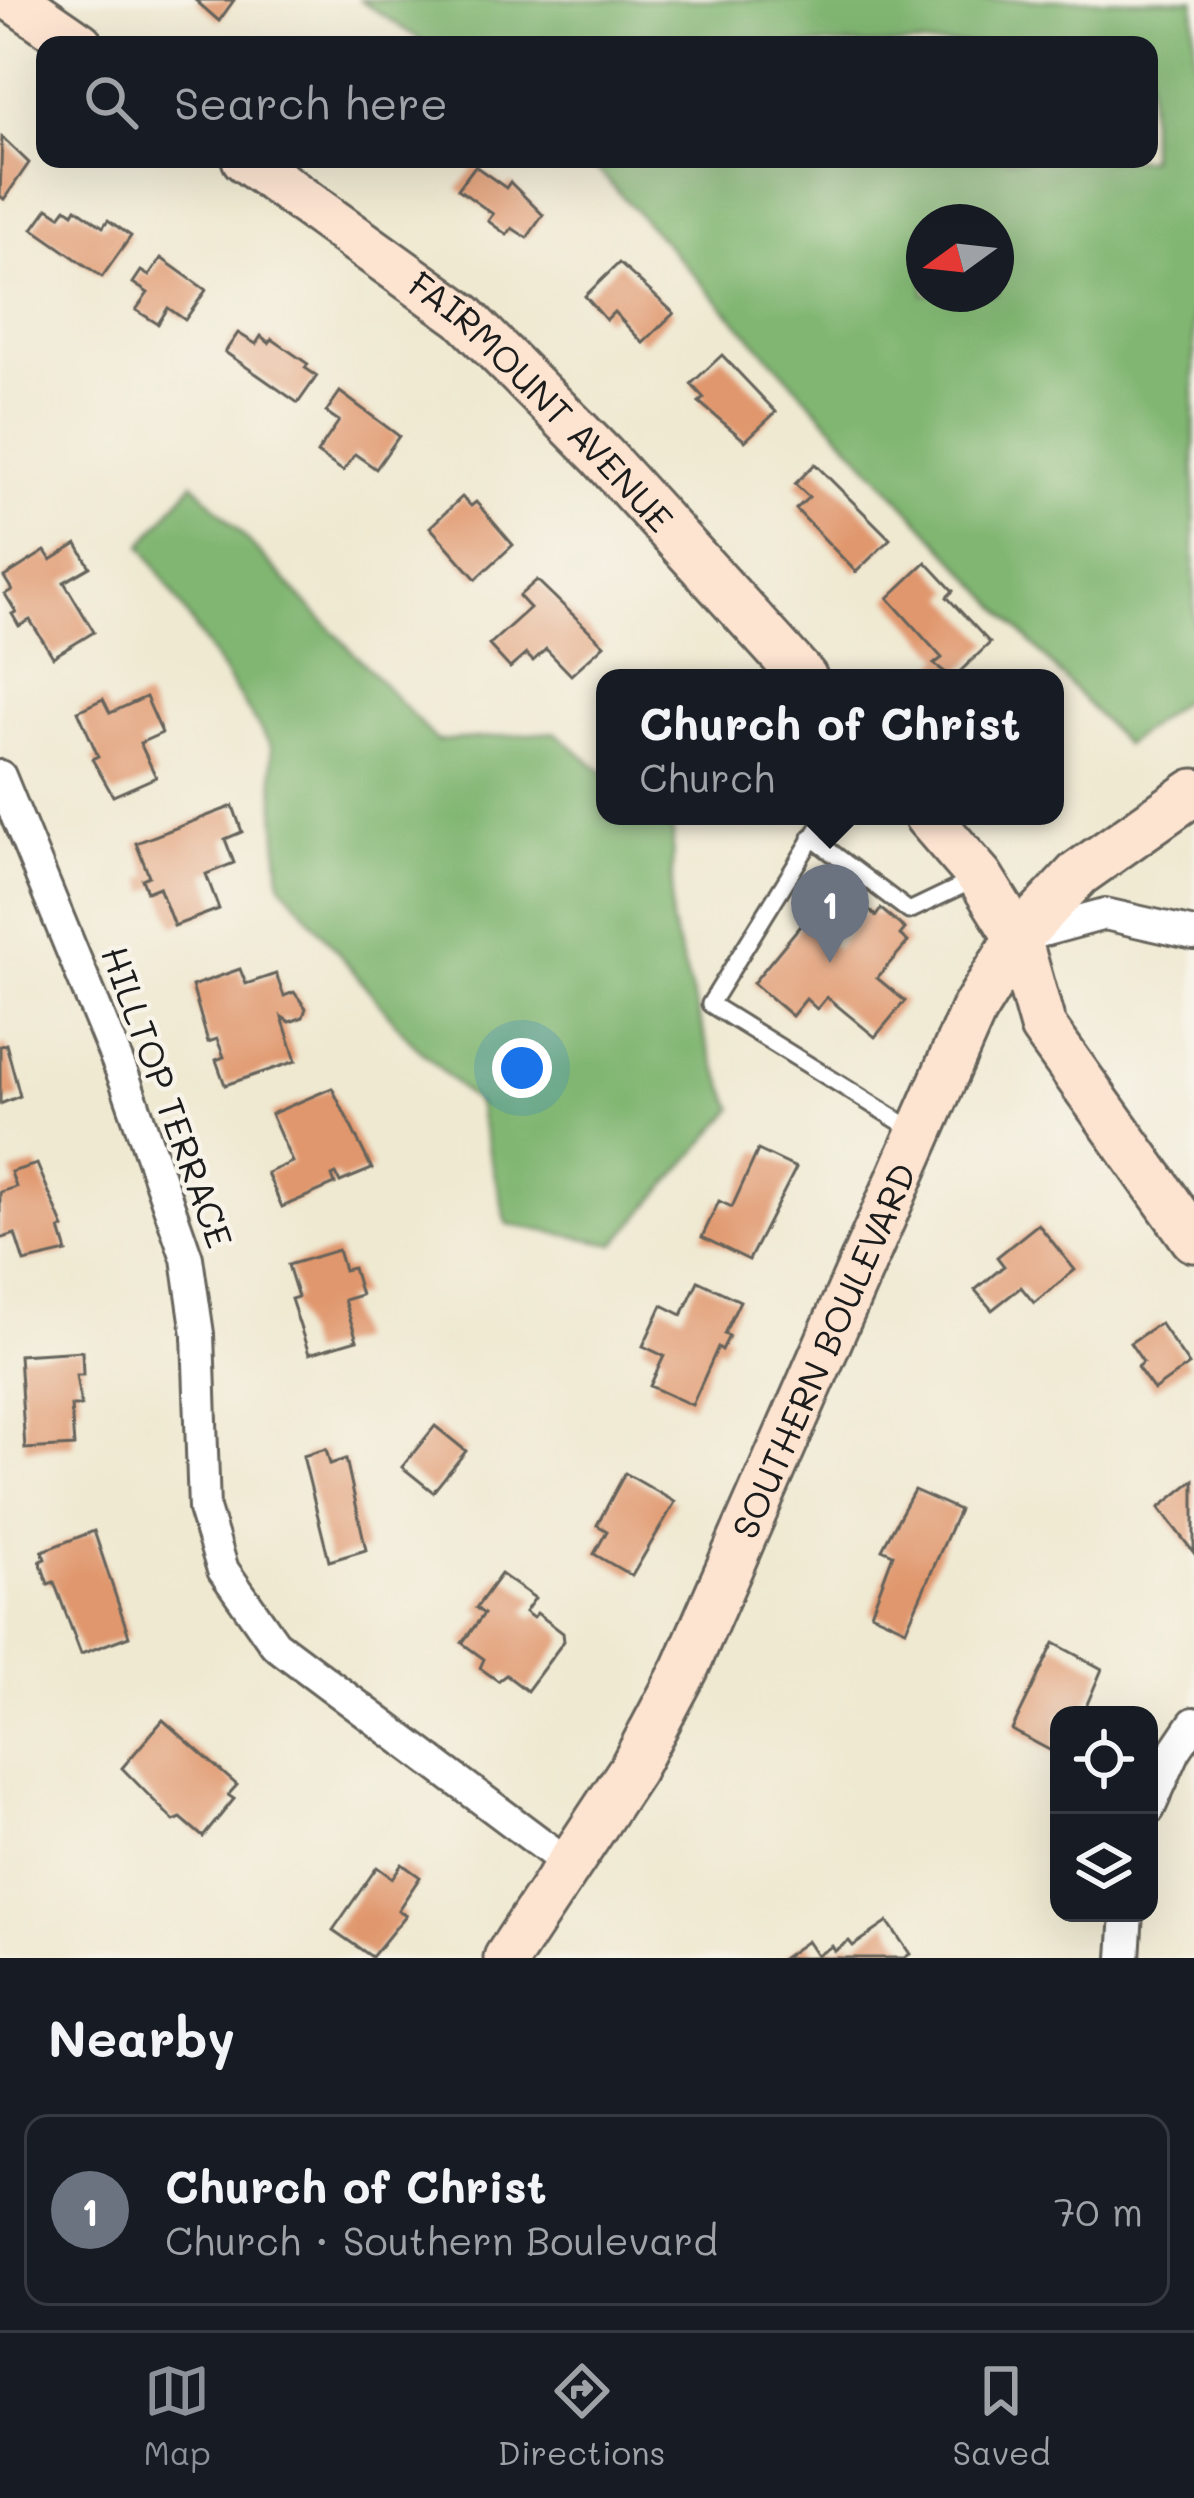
<!DOCTYPE html>
<html lang="en">
<head>
<meta charset="utf-8">
<style>
	:root { --surface:#171b24; --page:#242831; --text:#f1f3f6; --muted:#9ea1a6; --line:#363941; --accent:#8c9099 }
	body { margin:0; font-family:Mali,sans-serif; background:var(--page); color:var(--text) }
	.controls { position:absolute; right:36px; bottom:36px; display:grid; overflow:hidden; border-radius:24px; box-shadow:0 12px 48px #0002 }
	.controls button { width:108px; height:108px; display:grid; place-items:center; padding:0; border:0; border-bottom:3px solid var(--line); background:var(--surface); color:var(--text); font:60px sans-serif }
	.compass { position:absolute; left:906px; top:204px; width:108px; height:108px; border-radius:50%; background:var(--surface); box-shadow:0 12px 48px #0002; rotate:255deg }
	.you { position:absolute; left:522px; top:1068px; width:42px; height:42px; margin:-30px; border:9px solid #fff; border-radius:50%; background:#1a73e8; box-shadow:0 0 0 18px #1a73e833 }
	.badge { display:grid; place-items:center; width:78px; height:78px; border-radius:50%; background:var(--accent); color:#fff; font-size:39px; font-weight:700 }
	.pin { position:absolute; translate:-50% -99px; filter:drop-shadow(0 3px 6px #0008) }
	.pin::after { content:''; position:absolute; top:63px; width:42px; height:36px; background:inherit; clip-path:polygon(0 0,100% 0,50% 100%) }
	.popup { position:absolute; left:596px; top:669px; width:468px; height:156px; box-sizing:border-box; display:grid; place-content:center; border-radius:24px; background:var(--surface); filter:drop-shadow(0 3px 9px #0005); font-size:39px; white-space:nowrap; color:var(--muted) }
	.popup b { font-size:45px; color:var(--text) }
	.popup::after { content:''; position:absolute; left:50%; top:100%; margin-left:-24px; border:24px solid transparent; border-top-color:var(--surface) }
	.list { margin:0; padding:0; list-style:none }
	h2 { display:flex; justify-content:space-between; align-items:center; height:156px; margin:0; padding:0 48px; font-size:51px }
	h2 small { font-size:39px; font-weight:400; color:var(--muted) }
	.list li { display:grid; grid-template-columns:78px 1fr auto; gap:36px; align-items:center; box-sizing:border-box; height:192px; margin:0 24px 24px; padding:0 24px; border:3px solid var(--line); border-radius:24px }
	.list b { display:block; font-size:45px; white-space:nowrap }
	.list p { margin:0; font-size:39px; white-space:nowrap; color:var(--muted) }
	.list em { font-size:39px; font-style:normal; color:var(--muted) }
	.icon { flex:none; width:66px; height:66px; fill:none; stroke:currentColor; stroke-width:2; stroke-linecap:round; stroke-linejoin:round }
	.map { position:relative; flex:none; width:1194px; height:1958px; overflow:hidden }
	.search { position:absolute; background:var(--surface); box-shadow:0 12px 48px #0002; left:36px; right:36px; top:36px; height:132px; display:flex; align-items:center; gap:30px; box-sizing:border-box; padding:0 42px; border-radius:24px; color:var(--muted); font-size:45px }
	.sheet { height:372px; background:var(--surface) }
	nav { display:flex; justify-content:space-around; align-items:center; box-sizing:border-box; height:168px; border-top:3px solid var(--line); background:var(--surface); font-size:33px; color:var(--muted) }
	nav a { display:grid; justify-items:center; gap:6px }
	nav .on { color:var(--accent) }
	.map>svg:first-child { display:block }
</style>
</head>
<body>
<div class="map">
<svg width="1194" height="1958" viewBox="0 0 1194 1958">
	<rect width="100%" height="100%" fill="#f7f3e8"/>
	<filter id="ink" filterUnits="userSpaceOnUse"><feTurbulence type="fractalNoise" baseFrequency=".00833" numOctaves="2"/><feDisplacementMap in="SourceGraphic" scale="24" xChannelSelector="R" yChannelSelector="G"/><feConvolveMatrix kernelMatrix="1 2 1 2 8 2 1 2 1" color-interpolation-filters="sRGB"/></filter>
	<filter id="wash" filterUnits="userSpaceOnUse"><feTurbulence type="fractalNoise" baseFrequency=".004" numOctaves="4" result="noise"/><feDisplacementMap in="SourceGraphic" scale="48" xChannelSelector="R" yChannelSelector="G"/><feGaussianBlur stdDeviation="2.7" result="paint"/><feColorMatrix in="noise" values="0 0 0 0 0 0 0 0 0 0 0 0 0 0 0 0 0 1.4 0 .05"/><feComposite in="paint" operator="in"/></filter>
	<g filter="url(#wash)">
		<rect width="100%" height="100%" fill="#efe9d1"/>
		<!-- forest -->
		<g fill="#81b672" stroke="#4e6947" stroke-width="3" fill-rule="evenodd">
			<path d="M360,0H1194V692L1125,745L588,159H1149V45H428ZM924,222H996V294H924Z"/>
			<path d="M193,483L437,741L555,732L605,774V816H655L673,831L671,922L707,1044L734,1109L615,1244L507,1224L477,1104L409,1039L280,882L271,746L142,545Z"/>
		</g>
		<g id="blocks">
			<!-- building -->
			<g fill="#e0976d">
				<path d="M195,0H234L219,21Z"/>
				<path d="M2,137L29,163L4,199L0,196Z"/>
				<path d="M475,166L506,188L510,182L543,215L527,238L512,228L507,235L488,221L493,214L458,189Z"/>
				<path d="M48,208L60,216L66,208L73,213L76,208L103,227L108,220L131,236L102,277L33,229Z"/>
				<path d="M161,258L206,290L185,320L168,308L158,324L136,310L148,293L133,283L141,271L149,276Z"/>
				<path d="M619,263L674,313L643,343L614,312L606,320L585,296Z"/>
				<path d="M238,333L256,344L261,336L269,343L272,339L308,364L305,368L317,376L298,403L225,352Z"/>
				<path d="M722,355L776,412L745,441L699,402L704,398L691,384Z"/>
				<path d="M340,392L399,436L376,469L355,454L343,471L317,453L339,421L326,412Z"/>
				<path d="M815,464L890,539L856,572L796,509L809,497L795,484Z"/>
				<path d="M462,497L471,506L476,502L513,545L476,579L430,527Z"/>
				<path d="M77,544L90,567L64,582L94,632L53,657L30,620L19,626L12,614L16,612L5,594L12,590L4,577L45,551L51,560Z"/>
				<path d="M926,562L953,591L947,597L990,643L953,678L934,664L942,658L888,598Z"/>
				<path d="M537,580L604,645L571,675L546,649L533,661L526,654L510,668L489,645L530,608L519,596Z"/>
				<path d="M146,697L162,733L140,743L156,777L113,796L92,759L98,756L78,711L103,699L110,713Z"/>
				<path d="M233,806L242,832L225,839L234,863L206,874L219,909L174,926L159,887L147,892L142,879L149,876L136,843Z"/>
				<path d="M868,909L876,916L881,909L905,929L900,935L908,942L877,978L905,1001L875,1037L827,997L817,1009L806,999L792,1016L753,983L804,921L836,948Z"/>
				<path d="M240,969L246,984L276,974L284,996L294,992L306,1008L303,1017L290,1022L282,1017L296,1061L225,1085L216,1060L224,1057L217,1039L208,1042L192,986Z"/>
				<path d="M6,1044L20,1096L0,1104V1046Z"/>
				<path d="M332,1088L372,1169L340,1182L336,1174L332,1176L335,1184L282,1207L267,1173L292,1162L271,1114Z"/>
				<path d="M758,1150L796,1168L749,1260L702,1237L719,1201L732,1207Z"/>
				<path d="M37,1164L64,1228L60,1229L67,1252L24,1262L15,1234L0,1239V1192L16,1187L11,1172Z"/>
				<path d="M1038,1224L1075,1270L1034,1303L1021,1287L992,1310L975,1290L1004,1266L997,1257Z"/>
				<path d="M338,1250L344,1270L353,1268L361,1295L344,1300L357,1340L309,1354L291,1299L298,1297L288,1265Z"/>
				<path d="M698,1281L740,1301L724,1334L729,1336L722,1350L718,1347L692,1405L650,1386L664,1356L643,1346L662,1305L682,1315Z"/>
				<path d="M1160,1323L1189,1365L1154,1390L1137,1367L1143,1362L1130,1343Z"/>
				<path d="M82,1351L83,1375H76L81,1406H71L74,1446L25,1449L19,1355Z"/>
				<path d="M435,1426L466,1451L433,1492L402,1467Z"/>
				<path d="M326,1449L330,1464L346,1459L366,1550L329,1561L303,1456Z"/>
				<path d="M625,1473L675,1502L632,1576L594,1554L607,1531L597,1525Z"/>
				<path d="M1194,1480V1553L1159,1508Z"/>
				<path d="M914,1490L959,1510L906,1629L871,1613L893,1554L882,1549Z"/>
				<path d="M94,1531L129,1636L81,1654L54,1582L48,1584L40,1561L45,1559L42,1551Z"/>
				<path d="M501,1574L535,1598L525,1612L533,1618L537,1613L563,1633L564,1641L527,1691L506,1675L498,1681L480,1668L484,1659L462,1643L484,1614L476,1608Z"/>
				<path d="M1054,1643L1102,1669L1085,1709L1059,1715L1055,1753L1012,1730Z"/>
				<path d="M163,1720L237,1785L228,1795L234,1799L203,1837L181,1818L174,1821L122,1768Z"/>
				<path d="M402,1864L420,1877L398,1910L406,1915L372,1957L333,1930L377,1867L392,1878Z"/>
				<path d="M888,1922L910,1954L904,1958H783L807,1941L817,1956L832,1946L835,1951L849,1941L853,1946Z"/>
			</g>
		</g>
	</g>
	<g filter="url(#ink)">
		<use href="#blocks" fill-opacity="0" stroke="#66645b" stroke-width="3"/>
		<g fill="none" stroke-linecap="round" stroke-linejoin="round">
			<!-- lane casing -->
			<g stroke="#66645b" stroke-width="21">
				<g id="lane">
					<path d="M826,816L710,1004L915,1131"/>
					<path d="M811,837L909,911L974,880"/>
				</g>
			</g>
			<!-- street casing -->
			<g stroke="#66645b" stroke-width="36">
				<g id="street">
					<path d="M0,776L125,1080L187,1258L198,1334L204,1509L223,1570L275,1644L571,1866"/>
					<path d="M1024,936L1105,914L1194,934"/>
					<path d="M1149,1809L1175,1751L1194,1723"/>
					<path d="M1124,1958L1127,1913"/>
				</g>
			</g>
			<!-- secondary casing -->
			<g stroke="#66645b" stroke-width="51">
				<g id="secondary">
					<path d="M15,0L80,45"/>
					<path id="s1" d="M245,159L463,316L602,456L804,678"/>
					<path d="M927,816L980,877L1018,938L1043,1027L1194,1239"/>
					<path id="s2" d="M507,1958L632,1769L685,1669L973,1011L1018,938L1078,874L1194,792"/>
				</g>
			</g>
			<!-- lane -->
			<use href="#lane" stroke="#fff" stroke-width="15"/>
			<!-- street -->
			<use href="#street" stroke="#fff" stroke-width="30"/>
			<!-- secondary -->
			<use href="#secondary" stroke="#fde4d1" stroke-width="45"/>
		</g>
	</g>
	<g text-anchor="middle" stroke-width="9" stroke-linejoin="round" paint-order="stroke">
		<!-- street labels -->
		<g font-size="36" fill="#1c1c1c" stroke="#f7f3e8">
			<text dy="13" stroke="none"><textPath href="#s1" startOffset="384">FAIRMOUNT AVENUE</textPath></text>
			<text transform="translate(167 1097) rotate(70)" y="13">HILLTOP TERRACE</text>
			<text dy="13" stroke="none"><textPath href="#s2" startOffset="687">SOUTHERN BOULEVARD</textPath></text>
		</g>
	</g>
</svg>
<div class="controls">
<button><svg class="icon" aria-label="locate" viewBox="0 0 24 24"><circle cx="12" cy="12" r="6"/><path d="M12 2v4M12 18v4M2 12h4M18 12h4"/></svg></button>
<button><svg class="icon" aria-label="layers" viewBox="0 0 24 24"><path d="M12 4l9 5-9 5-9-5zM3 14l9 5 9-5"/></svg></button>
</div>
<svg class="compass" viewBox="-18 -18 36 36"><path d="M0-13l5 13h-10z" fill="#e53935"/><path d="M0 13l5-13h-10z" fill="#9ea1a6"/></svg>
<div class="you"></div>
<div class="pin badge" style="left:830px;top:963px;background:#6b7280">1</div>
<div class="popup"><b>Church of Christ</b>Church</div>
<div class="search"><svg class="icon" aria-label="search" viewBox="0 0 24 24"><circle cx="10" cy="10" r="6"/><path d="M15 15l6 6"/></svg>Search here</div>
</div>
<section class="sheet">
<h2>Nearby<small></small></h2>
<ul class="list">
<li><span class="badge" style="background:#6b7280">1</span><div><b>Church of Christ</b><p>Church · Southern Boulevard</p></div><em>70 m</em></li>
</ul>
</section>
<nav>
<a class="on"><svg class="icon" aria-label="map" viewBox="0 0 24 24"><path d="M3 6l6-2 6 2 6-2v14l-6 2-6-2-6 2zM9 4v14M15 6v14"/></svg>Map</a>
<a><svg class="icon" aria-label="directions" viewBox="0 0 24 24"><path d="M12 3l9 9-9 9-9-9zM9 14v-3h6M13 9l2 2-2 2"/></svg>Directions</a>
<a><svg class="icon" aria-label="saved" viewBox="0 0 24 24"><path d="M7 4h10v16l-5-4-5 4z"/></svg>Saved</a>
</nav>
</body>
</html>
